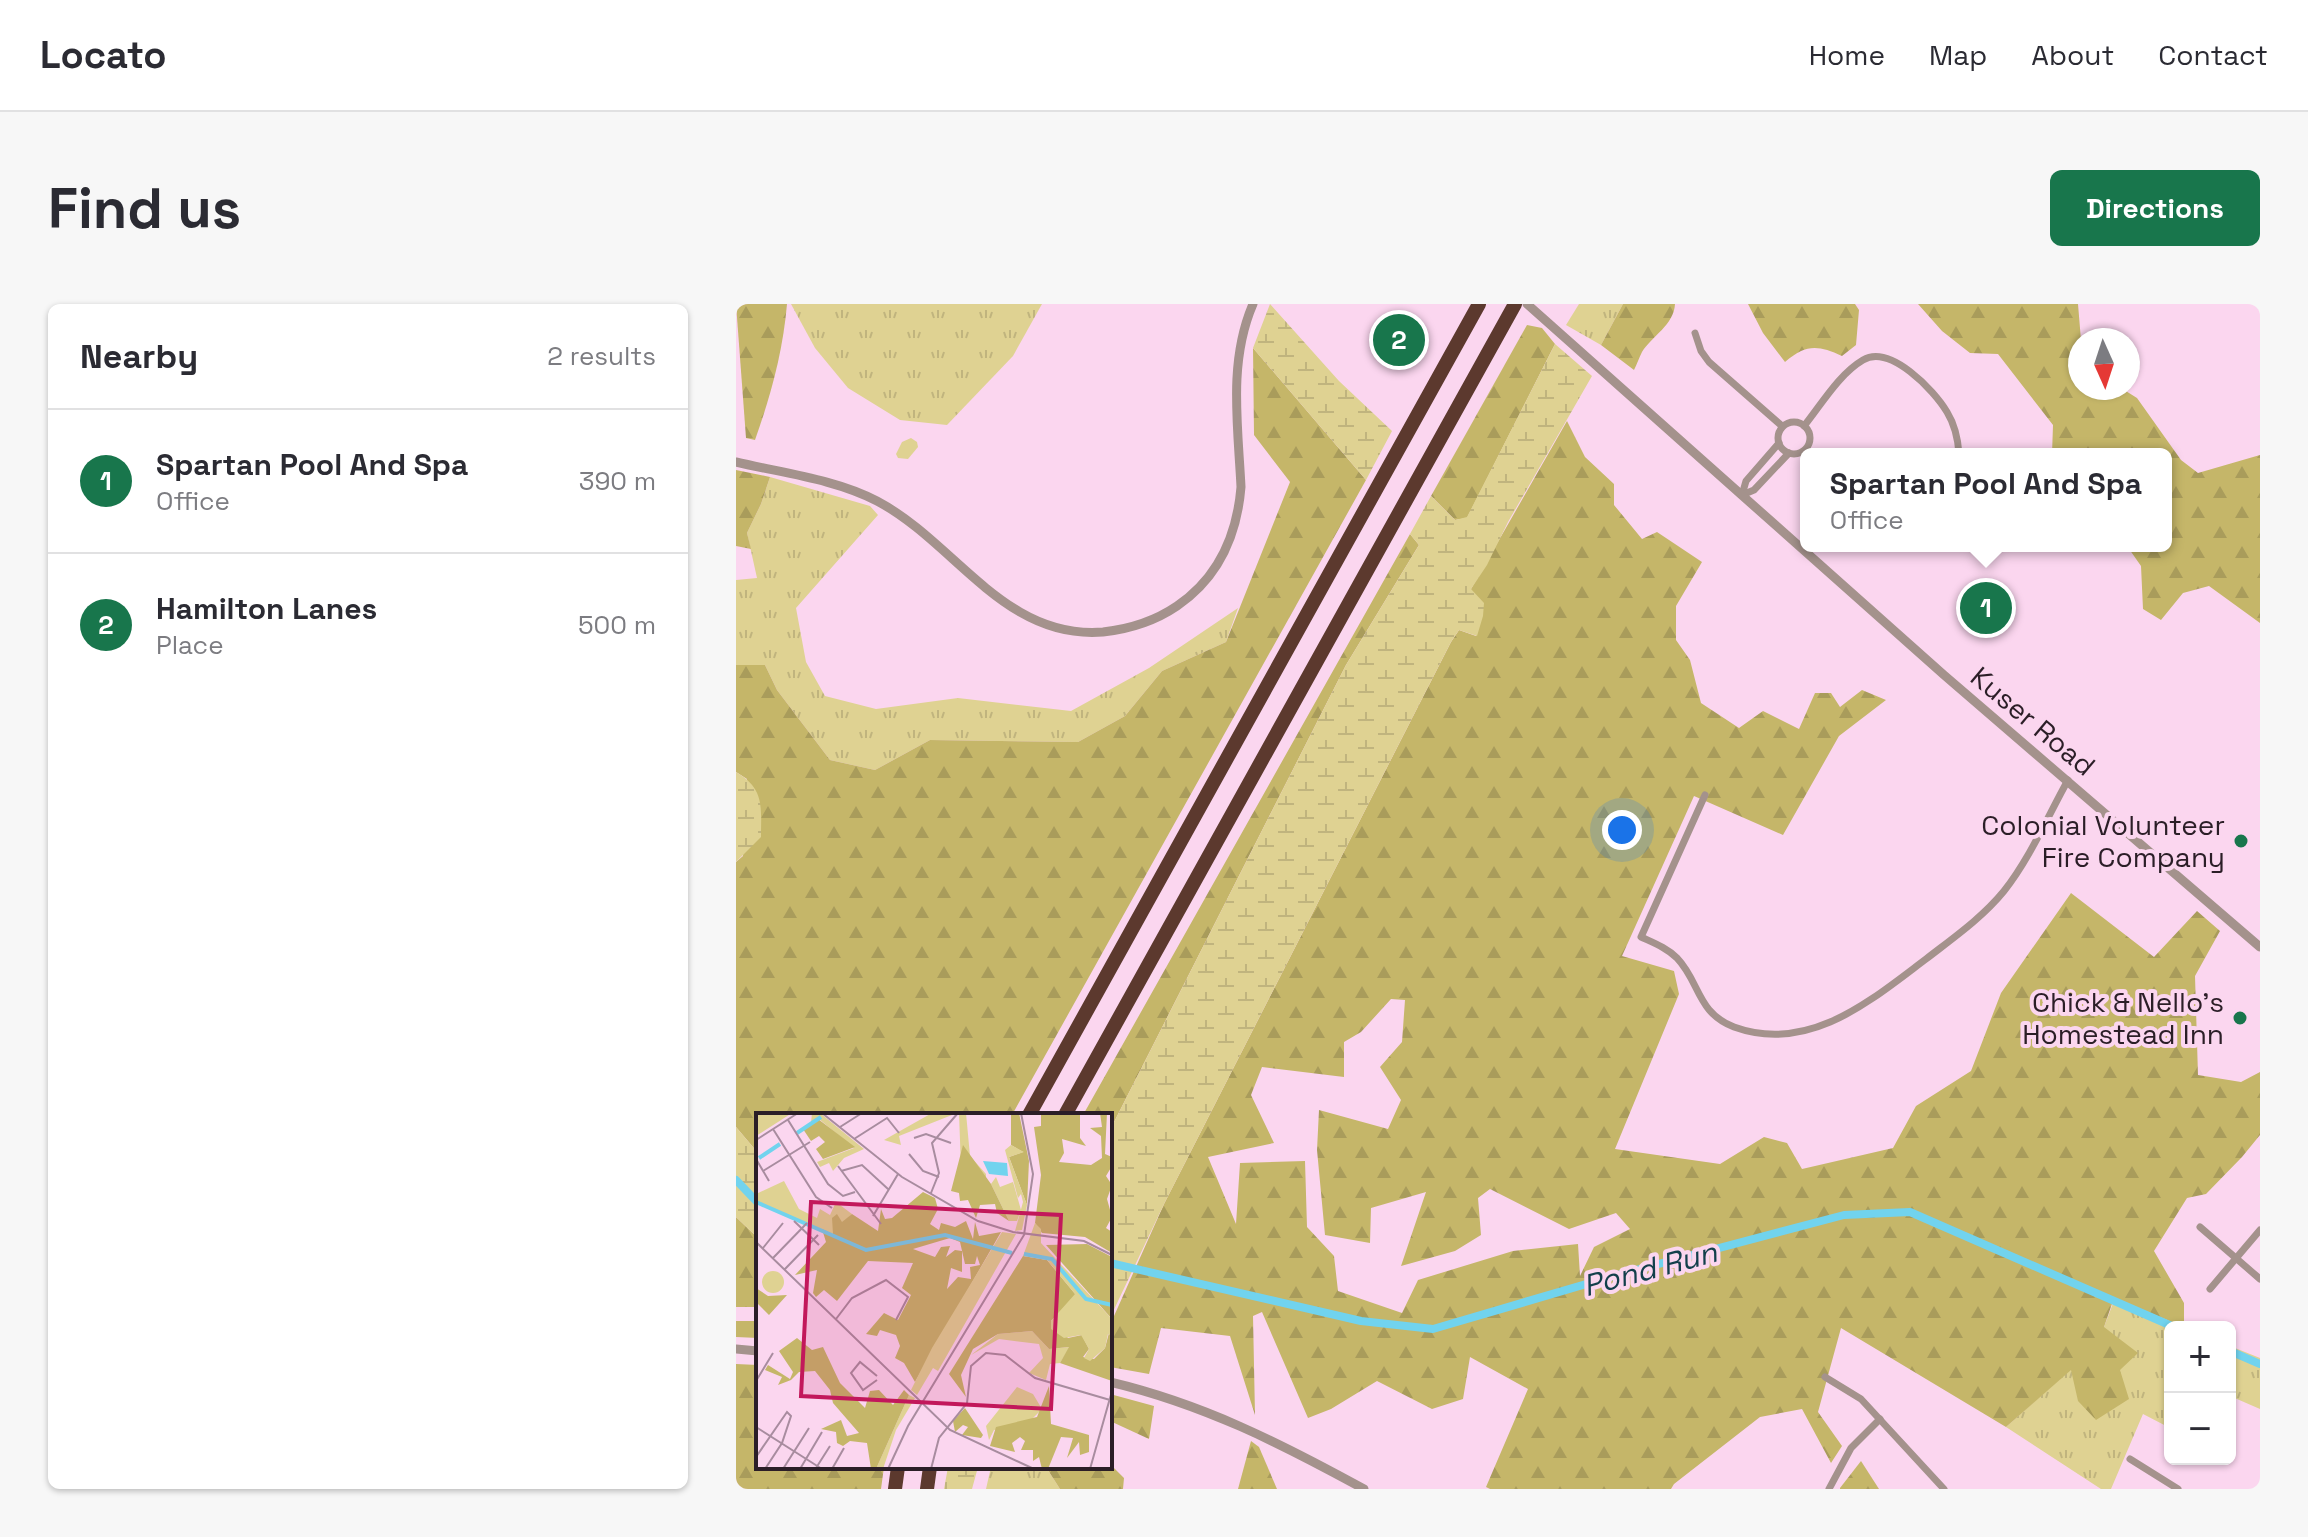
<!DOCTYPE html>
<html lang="en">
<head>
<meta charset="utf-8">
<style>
	:root { --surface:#fff; --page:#f7f7f7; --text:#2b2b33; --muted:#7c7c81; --line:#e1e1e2; --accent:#18764c }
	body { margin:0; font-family:"Space Grotesk",sans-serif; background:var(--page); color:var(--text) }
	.controls { position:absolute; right:24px; bottom:24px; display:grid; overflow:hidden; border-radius:12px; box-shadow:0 2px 6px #0004 }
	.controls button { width:72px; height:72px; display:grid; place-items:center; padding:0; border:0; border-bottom:2px solid var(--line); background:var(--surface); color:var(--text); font:40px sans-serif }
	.compass { position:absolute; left:1332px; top:24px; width:72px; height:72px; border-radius:50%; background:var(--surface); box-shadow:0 2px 6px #0004; rotate:177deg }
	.you { position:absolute; left:886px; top:526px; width:28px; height:28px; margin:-20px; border:6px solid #fff; border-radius:50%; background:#1a73e8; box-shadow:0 0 0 12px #1a73e833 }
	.badge { display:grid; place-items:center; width:52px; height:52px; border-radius:50%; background:var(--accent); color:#fff; font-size:26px; font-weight:700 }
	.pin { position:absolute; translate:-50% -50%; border:4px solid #fff; box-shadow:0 2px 8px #0006 }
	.popup { position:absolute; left:1064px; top:144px; width:372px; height:104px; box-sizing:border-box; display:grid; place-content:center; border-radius:12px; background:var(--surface); filter:drop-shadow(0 2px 6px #0005); font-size:26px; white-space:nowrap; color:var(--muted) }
	.popup b { font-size:30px; color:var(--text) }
	.popup::after { content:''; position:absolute; left:50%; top:100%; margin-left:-16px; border:16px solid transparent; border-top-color:var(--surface) }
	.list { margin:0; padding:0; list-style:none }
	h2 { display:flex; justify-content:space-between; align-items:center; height:104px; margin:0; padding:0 32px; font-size:34px }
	h2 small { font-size:26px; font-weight:400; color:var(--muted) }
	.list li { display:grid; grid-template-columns:52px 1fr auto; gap:24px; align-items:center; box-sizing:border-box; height:144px; padding:0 32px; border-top:2px solid var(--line) }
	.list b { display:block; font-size:30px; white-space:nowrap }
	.list p { margin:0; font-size:26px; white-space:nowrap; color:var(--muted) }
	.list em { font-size:26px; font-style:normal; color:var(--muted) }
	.map { position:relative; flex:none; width:1524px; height:1185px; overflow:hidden; border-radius:12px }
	header { display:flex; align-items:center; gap:48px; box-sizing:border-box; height:112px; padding:0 40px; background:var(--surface); border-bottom:2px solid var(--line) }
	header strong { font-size:38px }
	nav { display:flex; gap:44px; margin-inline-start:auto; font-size:28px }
	.intro { display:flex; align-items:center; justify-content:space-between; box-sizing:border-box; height:192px; padding:0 48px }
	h1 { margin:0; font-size:56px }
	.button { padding:20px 36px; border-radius:12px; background:var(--accent); color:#fff; font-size:28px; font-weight:700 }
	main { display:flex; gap:48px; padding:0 48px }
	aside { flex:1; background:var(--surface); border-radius:12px; box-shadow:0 2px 6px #0004 }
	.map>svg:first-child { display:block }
</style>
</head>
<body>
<header>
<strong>Locato</strong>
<nav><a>Home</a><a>Map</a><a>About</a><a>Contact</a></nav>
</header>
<div class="intro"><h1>Find us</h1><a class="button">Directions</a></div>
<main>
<aside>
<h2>Nearby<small>2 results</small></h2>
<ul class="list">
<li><span class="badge">1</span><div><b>Spartan Pool And Spa</b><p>Office</p></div><em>390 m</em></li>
<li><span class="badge">2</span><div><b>Hamilton Lanes</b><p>Place</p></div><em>500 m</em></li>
</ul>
</aside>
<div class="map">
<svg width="1524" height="1185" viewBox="0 0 1524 1185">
	<defs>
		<pattern id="grass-tufts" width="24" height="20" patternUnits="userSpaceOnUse" patternTransform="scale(2)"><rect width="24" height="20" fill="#dfd292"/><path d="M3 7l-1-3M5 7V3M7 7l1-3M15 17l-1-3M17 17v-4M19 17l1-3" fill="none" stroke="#c0b47e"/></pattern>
		<pattern id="forest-firs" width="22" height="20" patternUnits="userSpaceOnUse" patternTransform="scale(2)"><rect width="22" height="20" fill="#c5b669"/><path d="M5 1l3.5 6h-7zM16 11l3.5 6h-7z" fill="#a99c5b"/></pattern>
		<pattern id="wetland-marsh" width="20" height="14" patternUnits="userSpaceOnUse" patternTransform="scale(2)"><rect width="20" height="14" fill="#dfd292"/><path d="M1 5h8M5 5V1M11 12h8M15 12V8" fill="none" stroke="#c0b47e"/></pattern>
	</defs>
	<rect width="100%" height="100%" fill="#fbd6ef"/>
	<!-- grass -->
	<g fill="url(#grass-tufts)">
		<path d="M55,0H306L277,52L211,121L164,116L112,84L79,44Z"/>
		<path d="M843,0H887L865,41L830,21Z"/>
		<path d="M34,173L134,202L142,211L60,304L70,358L89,392L140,405L222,394L335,407L413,364L502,304L490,338L426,367L389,412L342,438L194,436L139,466L94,456L41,386L29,361H0V276L21,274L11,229L25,200Z"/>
		<path d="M1379,994L1447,1023H1434V1124L1407,1110L1375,1185H1365L1270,1123L1335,1065L1368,1023Z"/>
		<path d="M1494,1042L1524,1054V1105L1494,1092Z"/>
		<path d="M255,1163H310L324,1185H250Z"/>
	</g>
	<!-- forest -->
	<g fill="url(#forest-firs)" fill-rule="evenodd">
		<path d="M0,0H51C47,47 35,91 19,136L10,134Z"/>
		<path d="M887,0H939C938,21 916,32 906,48C903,54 901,60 898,66L865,41Z"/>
		<path d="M1012,0H1119L1123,6L1120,41L1106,52C1082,41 1070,40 1049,58L1027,29Z"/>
		<path d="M1182,0H1342L1345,36L1344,84H1385L1401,94L1445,156L1462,169L1524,151V319L1473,282L1447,289L1425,316L1407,305L1405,262L1391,242H1430V150H1316L1317,121L1262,50L1234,49L1206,27Z"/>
		<path d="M791,21L806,24L819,40L731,214L719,216L695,192Z"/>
		<path d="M517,44L630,176L276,811H22V849L0,823V558L7,552L11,475L0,468V361H29L41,386L94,456L139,466L194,436L342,438L389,412L426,367L490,338L554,178L518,131Z"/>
		<path d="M831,117L849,153L878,180V201L906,235L921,228L966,258L940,302V336L954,356L965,399L1003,424L1027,407L1063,425L1079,389H1095L1104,403L1126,386L1150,396L1103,432L1047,531L958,492L886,652L938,667L943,690L879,845L984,860L1028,833L1051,839L1066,865L1157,844L1180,802L1235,767L1265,689L1335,589L1418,653L1461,607L1484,627L1459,672L1462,771L1505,778L1524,768V831L1506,853L1470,890L1451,894L1418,947L1448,999V1023L1378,994L1368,1023L1402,1049L1384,1066L1393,1095L1360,1116L1342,1097L1335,1066L1270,1123L1105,1024L1082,1108L1106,1142L1095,1159L1066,1105L1024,1113L938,1180L935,1185H754L750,1183L792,1085L734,1053L727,1095L696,1105L641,1077L595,1105L572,1114L526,1008L517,1012L519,1111L494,1032L425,1024L413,1070L374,1063V1021L428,900L715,338L723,326L740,332L735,285ZM655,695L669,696L666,738L644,763L665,796L652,825L583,806L581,846L589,931L634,939L635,904L690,888L665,962L719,947L745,931L742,894L754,885L833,925L880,909L894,925L858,943L844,972L842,940L777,947L682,976L666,1009L602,987L598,952L571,923L569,857L504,859L500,920L472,853L538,839L515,791L526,763L608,773V738L625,728Z"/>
		<path d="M0,166L34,173L25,200L11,229L15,245L0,242Z"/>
		<path d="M674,230L683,241L610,361L374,826V811H347Z"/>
		<path d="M0,913L22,934V1003H0Z"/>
		<path d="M0,1017H22V1034L0,1033Z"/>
		<path d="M0,1060L22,1061V1163H148L145,1185H0Z"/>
		<path d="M374,1090L418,1102L413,1135L374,1117Z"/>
		<path d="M515,1137L523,1143L541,1185H502Z"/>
		<path d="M1125,1157L1143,1185H1104V1184Z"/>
		<path d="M374,1160L388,1174L387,1185H324L310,1163H374Z"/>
	</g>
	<!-- wetland -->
	<g fill="url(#wetland-marsh)">
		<path d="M534,0L603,77L656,127L630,176L517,44Z"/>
		<path d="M819,40L856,72L772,218L751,261L735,285L748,299L747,312L741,332L723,326L715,338L428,900L374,1014V826L610,361L683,241L674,230L695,192L719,216L731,213Z"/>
		<path d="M0,468C29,485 25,503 25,533L0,558Z"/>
		<path d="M0,823L22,849V934L0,913Z"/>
		<path d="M212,1163H242L236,1185H208Z"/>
	</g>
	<!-- garden -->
	<path fill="#dfd292" d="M175,134L181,138L182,143L172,155L162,154L160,150L166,138Z"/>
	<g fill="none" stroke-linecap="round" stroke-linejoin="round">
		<!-- canal -->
		<g stroke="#71d3ee" stroke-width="8">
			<path d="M0,876L22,899"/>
			<path d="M374,959L625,1017L697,1025L881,971L1108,911L1174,908L1438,1023"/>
			<path d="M1494,1047L1524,1060"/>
		</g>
		<!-- minor -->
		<g stroke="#a4928c" stroke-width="7">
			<path d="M959,29L965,47L973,58L1046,122"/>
			<circle cx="1058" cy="134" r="16"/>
			<path d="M1068,122C1085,101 1103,70 1127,56C1154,40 1198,86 1211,108C1219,121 1222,135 1223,150"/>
			<path d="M1006,191L1010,177L1043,139"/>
			<path d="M1006,191L1018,186L1053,149"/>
			<path d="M969,491L905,633C918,639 931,644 941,654C964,678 961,709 998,723C1073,750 1134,697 1190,655C1217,634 1246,614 1268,587C1294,554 1312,512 1332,476"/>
			<path d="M1464,923L1524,975"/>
			<path d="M1474,985L1524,926"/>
			<path d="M1089,1073L1125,1095L1208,1185"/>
			<path d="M1394,1155L1442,1185"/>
			<path d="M1093,1185L1115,1144L1144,1115"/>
		</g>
		<!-- tertiary -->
		<g stroke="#a4928c" stroke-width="9">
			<path d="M791,0L1208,371L1524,643"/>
			<path d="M0,158C46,169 99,175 141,197C219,238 268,336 367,328C394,325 419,317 441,302C482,274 501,231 505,183C502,121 492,58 517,0"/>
			<path d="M0,1045L22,1047"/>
			<path d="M374,1078C467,1100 544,1139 628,1185"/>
		</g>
		<!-- motorway -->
		<g stroke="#5c392e" stroke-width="14">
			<path d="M293,811L743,0"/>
			<path d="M329,811L779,0"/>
			<path d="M159,1185L162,1163"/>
			<path d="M191,1185L194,1163"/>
		</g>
	</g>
	<!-- markers -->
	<g fill="#18764c" stroke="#fbd6ef" stroke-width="3">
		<circle cx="1505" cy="537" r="8"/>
		<circle cx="1504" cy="714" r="8"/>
	</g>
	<g text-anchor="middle" stroke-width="8" stroke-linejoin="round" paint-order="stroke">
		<!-- street labels -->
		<g font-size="28" fill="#2b1e27" stroke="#fbd6ef">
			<text transform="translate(1297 417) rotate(40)" y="10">Kuser Road</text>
		</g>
		<!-- poi labels -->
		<g font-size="28" fill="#2b1e27" stroke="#fbd6ef" text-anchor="end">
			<text x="1489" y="531">Colonial Volunteer<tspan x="1489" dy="32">Fire Company</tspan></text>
			<text x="1488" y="708">Chick &amp; Nello’s<tspan x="1488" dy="32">Homestead Inn</tspan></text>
		</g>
		<!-- water labels -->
		<g font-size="30" font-style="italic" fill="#123f4b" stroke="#fbd6ef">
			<text transform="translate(914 965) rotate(-15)" y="10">Pond Run</text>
		</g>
	</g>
	<!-- overview -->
	<g transform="translate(20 809)">
		<rect width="356" height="356" fill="#fbd6ef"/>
		<path d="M56,0H64L108,36L88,45L77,58L73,50L64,54L61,49L98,35L63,6L55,10ZM176,0H201L143,23L145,32L128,27ZM203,0H210L214,43L230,61V71L207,34L205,55ZM240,64L244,74L257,69L265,97L261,108H253L235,71ZM28,68L43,96L61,105L64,96L74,102L80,89L96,101L77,121L0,89V81ZM276,218L293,236L314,234L304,250L294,251L290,267L273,260L287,245L283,231L243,226L215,242L242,221ZM261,274L277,281L286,296L271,311L238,317L233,327L230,313ZM153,282L159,285L140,317L127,356H120Z" fill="#dfd292"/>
		<path d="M255,0H263L273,48L271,92L253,44L267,39L255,32ZM285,0H324V25L330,33L306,26L308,40L303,49L335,52L346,45L345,23L334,15L346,14L344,0H351L349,41L356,44V53L350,63L356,72L351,86L356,104L350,115L356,119V140L329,124L286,120L279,110L285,62L278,14L285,13ZM62,6L99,34L67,46L60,36L69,29L63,23L55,28L47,16ZM207,32L235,71L253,108L241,100L239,91L224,92L220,105L212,87L204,88L203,80L195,78ZM167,79L179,85L182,96L174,111L183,117L185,110L199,114L210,108L217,126L219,109L223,123L245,119L159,269L148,250L139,245L144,233L140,222L124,217L121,223L110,221L128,200L142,207L155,182L146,175L157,150L112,148L81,188L68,177L60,184L57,180L61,157L39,162L70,129L66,116L77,121L76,105L81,101L86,109L96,101L122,118L125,96L129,106L136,105ZM194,125L204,129L209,151H219L221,143L224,152L214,154L215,166L202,164L191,176L195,155L206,159V138L199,137L190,144L194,133L185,134L179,144L157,136ZM331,131L356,144V206L290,132ZM267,143L291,147L320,182L295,208L312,225L326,222L333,236L327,244L338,246L349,235L353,220L356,223V268L304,250L313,234L293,236L276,218L242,221L217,236L205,262L210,284L193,261ZM0,175L12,183L31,182L13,202L0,189ZM41,225L56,237L67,234L84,270L109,295L114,278L123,277L137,292L148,277L153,282L120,356H115L111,330L94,328L87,333L81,330L80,319L65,316L85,307L91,323L103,320L77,290L74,277L59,258L43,259L35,267L22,272L26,264L9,257L12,252L34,266L37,259L23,238ZM293,273L295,311L333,322V339L324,342L323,329L311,345L317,325L305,324L292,356H286L283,344L277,348V337H265L269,328L264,324L256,330L259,339L234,333L240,314L281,304ZM209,295L227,322L225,325L206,322L212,314L207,312L199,319L197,308Z" fill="#c5b669" fill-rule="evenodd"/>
		<path d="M255,32L268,39L253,44L271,92L266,117L259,118L267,89L265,81L262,85L249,37ZM279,110L285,116V130L356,206V223L352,221L349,235L334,248L328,245L333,236L325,222L308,225L295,216V208L319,181L291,147L267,143ZM246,119L260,121L182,258L177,255L161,282L155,277L176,235Z" fill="#dfd292"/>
		<path d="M0,0H36L0,23Z" fill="#dfd292"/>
		<path d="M6 169a11 11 0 1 1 22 0a11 11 0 1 1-22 0Z" fill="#dfd292"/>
		<path d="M227,48L251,50L252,63L233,61Z" fill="#71d3ee"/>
		<path fill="none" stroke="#71d3ee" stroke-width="4" d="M41,20L65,4M3,45L24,31M0,89L110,137L189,122L256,140M268,141L296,146L330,186L356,192"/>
		<path fill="none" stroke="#a88c9f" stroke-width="2" d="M66,0L146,64L222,108L257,119L328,128L356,142M32,7L72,71L87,83L99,79M84,14L106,0M17,16L60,84L76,95M158,25L170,21L195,30M98,26L131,5L143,20M0,27L42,0M153,41L167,58L183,64M0,46L13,68M82,53L125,111M7,58L54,29M85,58L106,52L132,76M175,80L183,60L176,30L202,0M117,103L142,61M38,108L63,132M0,129L194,317L278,356M7,135L27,110M17,145L51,110M29,156L62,122M80,206L96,185L130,167L152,184L140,207M121,267L107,277L95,260L104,249L121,263M0,268L17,240M0,314L66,356M0,344L31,299L35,303L26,330L9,356M60,355L74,333M27,356L53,315M44,356L66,319M76,356L88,335M132,356L152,313L268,122L277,61L265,0M175,356L183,325L211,290L215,253L230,240L249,242L279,265L354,287M334,356L356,278"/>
		<path fill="#c2185b" fill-opacity="0.15" stroke="#c2185b" stroke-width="4" d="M55,89L305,102L295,296L45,283Z"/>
		<rect width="356" height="356" fill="none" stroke="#2b1e27" stroke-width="4"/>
	</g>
</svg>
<div class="controls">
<button>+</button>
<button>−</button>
</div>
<svg class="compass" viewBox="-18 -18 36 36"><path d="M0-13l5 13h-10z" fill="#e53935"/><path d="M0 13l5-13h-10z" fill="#7c7c81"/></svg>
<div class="you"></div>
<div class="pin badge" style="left:1250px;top:304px">1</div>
<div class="popup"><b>Spartan Pool And Spa</b>Office</div>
<div class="pin badge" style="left:663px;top:36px">2</div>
</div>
</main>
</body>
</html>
